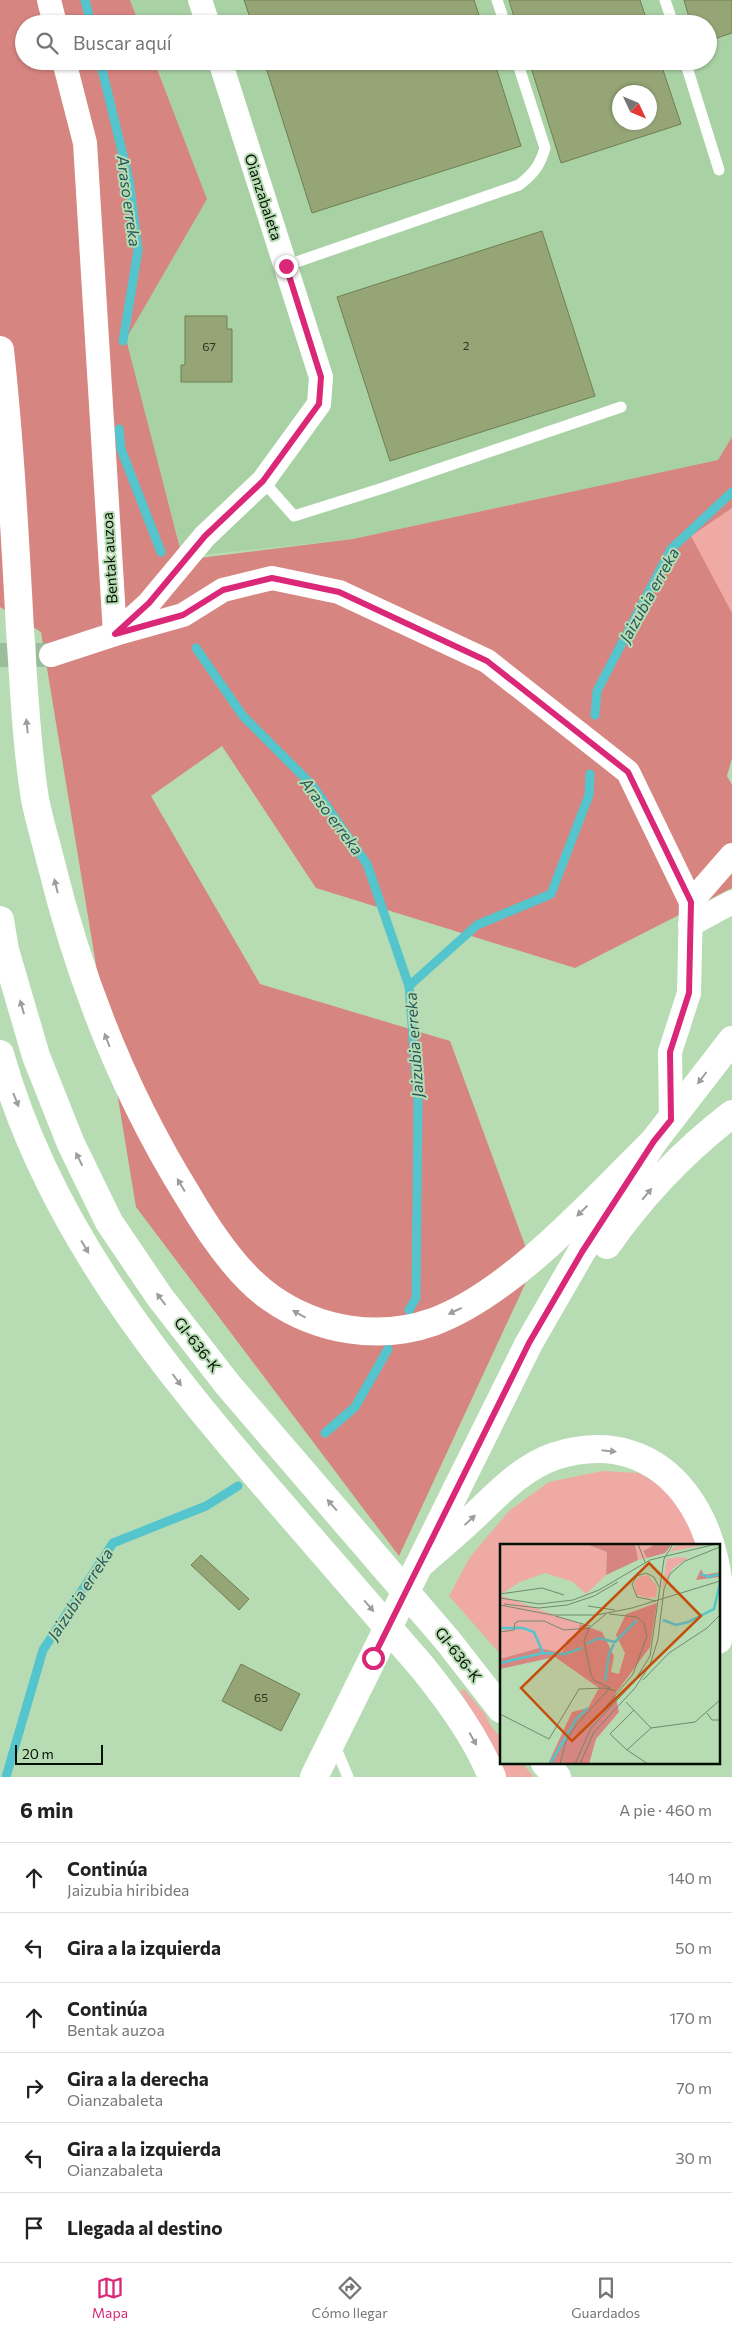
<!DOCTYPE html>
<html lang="es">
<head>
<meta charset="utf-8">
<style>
	:root { --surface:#fff; --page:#f6f6f6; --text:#222; --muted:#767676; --line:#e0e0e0; --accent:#db2777 }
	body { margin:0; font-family:Commissioner,sans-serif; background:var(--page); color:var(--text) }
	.compass { position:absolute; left:612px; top:85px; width:45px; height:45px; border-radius:50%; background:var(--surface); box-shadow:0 1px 4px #0004; rotate:134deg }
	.scale { position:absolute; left:15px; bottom:12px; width:88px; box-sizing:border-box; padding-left:5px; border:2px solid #051004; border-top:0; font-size:14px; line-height:18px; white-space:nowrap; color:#051004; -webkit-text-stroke:4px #b7dcb3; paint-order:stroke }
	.stop { position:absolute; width:15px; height:15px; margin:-11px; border:4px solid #db2777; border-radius:50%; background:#fff }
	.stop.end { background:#db2777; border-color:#fff; box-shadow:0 1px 5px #0008 }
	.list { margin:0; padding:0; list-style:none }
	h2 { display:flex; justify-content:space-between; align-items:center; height:65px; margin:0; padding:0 20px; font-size:21px }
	h2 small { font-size:16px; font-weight:400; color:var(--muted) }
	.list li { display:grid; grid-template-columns:32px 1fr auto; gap:15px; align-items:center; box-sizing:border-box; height:70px; padding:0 20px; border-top:1px solid var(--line) }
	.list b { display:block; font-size:19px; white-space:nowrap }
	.list p { margin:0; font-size:16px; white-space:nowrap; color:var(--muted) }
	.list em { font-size:16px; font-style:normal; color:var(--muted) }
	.icon { flex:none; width:28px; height:28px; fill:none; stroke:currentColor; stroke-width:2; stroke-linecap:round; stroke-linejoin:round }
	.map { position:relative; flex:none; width:732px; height:1777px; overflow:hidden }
	.search { position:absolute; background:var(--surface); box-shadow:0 1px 4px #0004; left:15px; right:15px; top:15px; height:55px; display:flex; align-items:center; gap:12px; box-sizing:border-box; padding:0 18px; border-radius:28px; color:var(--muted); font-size:19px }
	.sheet { height:485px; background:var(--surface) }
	nav { display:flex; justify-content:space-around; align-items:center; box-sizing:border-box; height:70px; border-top:1px solid var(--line); background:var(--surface); font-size:14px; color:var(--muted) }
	nav a { display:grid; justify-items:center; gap:2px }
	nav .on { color:var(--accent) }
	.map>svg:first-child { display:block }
</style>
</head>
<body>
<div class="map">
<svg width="732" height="1777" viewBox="0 0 732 1777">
	<rect width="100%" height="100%" fill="#b7dcb3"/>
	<!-- built -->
	<path fill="#a8d1a4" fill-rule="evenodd" d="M130,0H732V437L718,460L353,539L183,557L124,340L207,199L154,61H708V24H139ZM620,92H650V122H620Z"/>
	<!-- green -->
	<g fill="#f0aaa6">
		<path d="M732,508V613L690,536Z"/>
		<path d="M602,1471L639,1473L671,1492L704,1546H501V1655L449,1596L470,1557L509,1511L549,1482Z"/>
		<path d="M464,1689L485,1714L491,1726L501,1738V1763H522L534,1777H506L486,1735L460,1691Z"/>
	</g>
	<!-- forest -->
	<path fill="#d78581" d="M0,0H130L139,24H24V61H154L207,199L126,339L183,560L353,539L718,460L732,437V508L691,536L732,613V758L727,776L732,785V888L575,968L316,888L222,746L151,796L260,984L450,1041L533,1267L399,1556L136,1207L41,632L0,607Z"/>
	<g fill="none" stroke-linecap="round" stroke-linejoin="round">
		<!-- stream -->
		<g stroke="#54c4cd" stroke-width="9">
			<path d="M85,0L91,24"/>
			<path d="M100,61L129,180L138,250L123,341"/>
			<path d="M119,429L121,449L161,552"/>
			<path d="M196,648L243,716L312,785L367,864L409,986"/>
			<path d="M595,715L597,691L671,549L732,492"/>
			<path d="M409,1310L416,1298L418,1101L409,986L477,925L551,894L589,795L590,774"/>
			<path d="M325,1433L355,1407L388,1349"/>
			<path d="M6,1777L43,1650L113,1543L206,1506L238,1486"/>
		</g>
	</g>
	<!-- building -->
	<g fill="#96a576" stroke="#707e51" fill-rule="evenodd">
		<path d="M244,0H474L482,24H252Z"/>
		<path d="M509,0H640L648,24H516Z"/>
		<path d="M684,0H732V33L708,41V24H691Z"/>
		<path d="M264,61H494L521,146L312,213Z"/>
		<path d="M529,61H660L681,124L561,163ZM620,92H650V122H620Z"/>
		<path d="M542,231L595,396L390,461L337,297Z"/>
		<path d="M185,316H227V329H232V382H181V365H185Z"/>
		<path d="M201,1555L249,1599L239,1610L191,1565Z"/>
		<path d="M241,1664L300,1694L281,1731L222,1701Z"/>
	</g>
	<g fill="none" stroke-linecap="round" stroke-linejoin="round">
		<!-- minor-tunnel -->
		<path stroke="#9cbd99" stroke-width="24" stroke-dasharray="24 12" stroke-linecap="butt" d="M0,655H51"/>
		<!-- service -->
		<g stroke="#fff" stroke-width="11">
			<path d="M497,0L505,24"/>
			<path d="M665,0L673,24"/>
			<path d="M685,61L719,170"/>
			<path d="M285,266L519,185C533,174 540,166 545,148L517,61"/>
			<path d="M263,481L294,516L383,488L621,407"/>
			<path d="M334,1744L348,1777"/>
		</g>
		<!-- minor -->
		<g stroke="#fff" stroke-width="24">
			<path d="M49,0L55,24"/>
			<path d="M200,0L208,24"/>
			<path d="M64,61L85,143L115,634L183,615L223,590L272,578L339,592L487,661L628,772L691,902L689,993L670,1052L671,1120"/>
			<path d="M51,655L115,634L149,603L205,536L263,481L319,404L321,377L220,61"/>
			<path d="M691,902L732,855"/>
			<path d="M690,925L732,902"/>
		</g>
		<!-- secondary -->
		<g stroke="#fff" stroke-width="28">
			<path d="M607,1245C642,1195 684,1151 732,1114"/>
			<path d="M314,1777L529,1343L582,1251L654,1141L732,1040"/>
		</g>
		<!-- trunk -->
		<g stroke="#fff" stroke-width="28">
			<path d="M0,350C10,443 15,536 20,630C24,686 26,743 35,799C39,820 46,842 51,863C80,981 124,1093 188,1196C208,1230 239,1276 271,1298C318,1331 379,1341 433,1322C512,1293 594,1200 654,1141"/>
			<path d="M0,920L5,950L36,1056L71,1144L109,1222L159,1296L228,1385L448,1641L501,1709"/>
			<path d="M0,1054C48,1226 160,1364 275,1497C324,1554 374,1611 423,1668C450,1702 476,1737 492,1777"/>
			<path d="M420,1564C436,1550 453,1536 468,1522C495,1497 520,1468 555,1456C670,1420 732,1531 718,1640"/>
			<path d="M545,1763L557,1777"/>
		</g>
	</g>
	<!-- one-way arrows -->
	<defs><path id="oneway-solid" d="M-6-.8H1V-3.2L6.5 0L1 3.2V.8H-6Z" transform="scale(1.25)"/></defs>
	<g fill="#9b9f9b">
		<use href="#oneway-solid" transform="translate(27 726) rotate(-96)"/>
		<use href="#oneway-solid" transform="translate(56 886) rotate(-104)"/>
		<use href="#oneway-solid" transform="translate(22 1007) rotate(-106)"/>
		<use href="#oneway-solid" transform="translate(107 1040) rotate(-111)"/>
		<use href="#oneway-solid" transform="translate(702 1078) rotate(127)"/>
		<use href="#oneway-solid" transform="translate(16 1100) rotate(68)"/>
		<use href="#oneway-solid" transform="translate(79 1159) rotate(-116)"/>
		<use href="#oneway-solid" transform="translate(181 1185) rotate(-121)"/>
		<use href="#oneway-solid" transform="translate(647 1194) rotate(-50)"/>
		<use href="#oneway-solid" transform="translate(582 1211) rotate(136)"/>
		<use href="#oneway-solid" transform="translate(85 1247) rotate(59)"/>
		<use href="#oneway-solid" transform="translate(161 1299) rotate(-127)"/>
		<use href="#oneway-solid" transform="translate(455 1311) rotate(155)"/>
		<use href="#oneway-solid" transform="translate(299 1314) rotate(-151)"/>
		<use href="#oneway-solid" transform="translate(177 1380) rotate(53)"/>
		<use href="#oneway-solid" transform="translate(609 1451) rotate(6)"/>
		<use href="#oneway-solid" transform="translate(332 1505) rotate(-131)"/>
		<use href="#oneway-solid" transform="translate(470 1520) rotate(-43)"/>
		<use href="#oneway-solid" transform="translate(369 1606) rotate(49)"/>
		<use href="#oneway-solid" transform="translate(473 1739) rotate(61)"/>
	</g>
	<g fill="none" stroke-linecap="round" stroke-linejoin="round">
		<!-- route -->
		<path stroke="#db2777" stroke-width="6" d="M286,266L321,377L319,404L263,481L205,536L149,603L115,634L183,615L223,590L272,578L339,592L487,661L628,772L691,902L689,993L670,1052L671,1120L654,1141L582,1252L529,1343L373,1658"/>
	</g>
	<g text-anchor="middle" stroke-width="4" stroke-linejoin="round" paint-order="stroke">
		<!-- number labels -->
		<g font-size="12" fill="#293520">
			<text x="466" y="350">2</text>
			<text x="209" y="351">67</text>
			<text x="261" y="1702">65</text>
		</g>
		<!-- street labels -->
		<g font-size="15" fill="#051004" stroke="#b7dcb3">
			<text transform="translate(263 197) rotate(72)" y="5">Oianzabaleta</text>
			<text transform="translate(110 558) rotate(-93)" y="5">Bentak auzoa</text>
			<text transform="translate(197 1345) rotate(52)" y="5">GI-636-K</text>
			<text transform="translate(458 1655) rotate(52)" y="5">GI-636-K</text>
		</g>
		<!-- water labels -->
		<g font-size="16" font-style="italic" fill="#26565a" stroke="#b7dcb3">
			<text transform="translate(129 201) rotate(82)" y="6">Araso erreka</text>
			<text transform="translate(649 595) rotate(-61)" y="6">Jaizubia erreka</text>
			<text transform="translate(332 816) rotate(53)" y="6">Araso erreka</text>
			<text transform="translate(414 1045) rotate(-94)" y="6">Jaizubia erreka</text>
			<text transform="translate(80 1594) rotate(-57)" y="6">Jaizubia erreka</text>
		</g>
	</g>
	<!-- overview -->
	<g transform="translate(500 1544)">
		<rect width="220" height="220" fill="#b7dcb3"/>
		<path d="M0,0H86L107,8L106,31L86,50L73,38L45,29L20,38L0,51L80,80L77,90L67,96L62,109L39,104L0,115ZM135,0H156L143,7L147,14L138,16ZM177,0H208L169,8ZM178,13L188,14L173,24L162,45L167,15ZM148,31L157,43L156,53L146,54L136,50L134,39L139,33Z" fill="#f0aaa6"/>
		<path d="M86,0H135L138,16L106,31L107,8ZM156,0H172L165,9L147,14L143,7ZM201,25L204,31L220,28V33L196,36ZM157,59L150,103L115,150L119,168L96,195L89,220H48L72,168L88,164L99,144L55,113L0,125V115L39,104L62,109L67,96L77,90L80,80L102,88L114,112L111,128L119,130L125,109L116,91L126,70Z" fill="#d78581"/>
		<path fill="none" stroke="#54c4cd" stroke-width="2.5" d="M201,30L209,33L220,30M163,76L176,81L188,78L214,65L220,39M0,84H23L34,88L43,109L65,110L82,104M87,100L98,94L115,98L137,76M0,119L43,109M105,137L109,110L114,100M50,220L76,175L88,164"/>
		<path fill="none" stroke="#708a6d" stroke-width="1" d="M138,0L145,18M0,50L42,44L64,51M0,54L39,60L73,56L99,46L150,16L216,0M156,57L137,53L132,40L137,32L146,29L154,33L159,43M4,60L39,64L67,61L94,52L118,38M0,61L52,71H97L132,64L220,37M88,62L115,66M55,72L90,82M0,88L14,86L15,79L19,77H44L64,86L89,84M143,136L169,109L207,84L220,71M126,158L151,184M134,166L110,190L127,206L151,184M207,169L212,176H220M0,170L49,195L79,145L105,144L116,147M99,171L133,130L147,92L144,79L137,73L109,70M151,184L195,178L220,156M127,206L148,220M60,220L66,197L76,181L110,144L95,137L91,131L84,97L89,84L106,70M75,220L91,184L134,138L150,112L164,15L173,0M80,220L94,188L135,144L150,121L158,95L164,45L170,30L185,17L220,3"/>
		<path fill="#c64e0b" fill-opacity="0.15" stroke="#c64e0b" stroke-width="2.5" d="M149,19L201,72L72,197L21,144Z"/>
		<rect width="220" height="220" fill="none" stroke="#051004" stroke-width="2.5"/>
	</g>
</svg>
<svg class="compass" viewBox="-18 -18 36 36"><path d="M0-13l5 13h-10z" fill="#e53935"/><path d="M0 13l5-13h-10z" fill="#767676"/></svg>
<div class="scale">20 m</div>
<div class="stop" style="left:373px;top:1658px"></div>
<div class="stop end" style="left:286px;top:266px"></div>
<div class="search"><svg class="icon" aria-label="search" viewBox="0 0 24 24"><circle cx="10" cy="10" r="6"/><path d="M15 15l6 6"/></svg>Buscar aquí</div>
</div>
<section class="sheet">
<h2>6 min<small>A pie · 460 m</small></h2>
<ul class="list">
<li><svg class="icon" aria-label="ahead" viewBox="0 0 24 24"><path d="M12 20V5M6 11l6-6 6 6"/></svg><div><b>Continúa</b><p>Jaizubia hiribidea</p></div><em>140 m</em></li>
<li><svg class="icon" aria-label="left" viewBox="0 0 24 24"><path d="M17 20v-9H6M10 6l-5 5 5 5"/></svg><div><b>Gira a la izquierda</b></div><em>50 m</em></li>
<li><svg class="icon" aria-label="ahead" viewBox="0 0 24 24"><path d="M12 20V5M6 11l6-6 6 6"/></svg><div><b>Continúa</b><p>Bentak auzoa</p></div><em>170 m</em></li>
<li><svg class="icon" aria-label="right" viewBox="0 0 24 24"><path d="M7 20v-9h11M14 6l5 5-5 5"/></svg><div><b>Gira a la derecha</b><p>Oianzabaleta</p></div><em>70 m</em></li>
<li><svg class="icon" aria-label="left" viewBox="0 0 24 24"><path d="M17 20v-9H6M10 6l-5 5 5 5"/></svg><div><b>Gira a la izquierda</b><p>Oianzabaleta</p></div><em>30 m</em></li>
<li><svg class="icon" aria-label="arrive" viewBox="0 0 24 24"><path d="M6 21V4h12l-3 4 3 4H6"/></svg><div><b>Llegada al destino</b></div></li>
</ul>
</section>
<nav>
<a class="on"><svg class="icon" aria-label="map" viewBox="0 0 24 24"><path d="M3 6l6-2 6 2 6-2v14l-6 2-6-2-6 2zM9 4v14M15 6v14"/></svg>Mapa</a>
<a><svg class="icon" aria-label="directions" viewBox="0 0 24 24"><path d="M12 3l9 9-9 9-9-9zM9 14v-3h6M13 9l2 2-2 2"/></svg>Cómo llegar</a>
<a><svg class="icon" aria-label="saved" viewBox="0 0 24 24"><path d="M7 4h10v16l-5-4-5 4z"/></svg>Guardados</a>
</nav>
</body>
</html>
